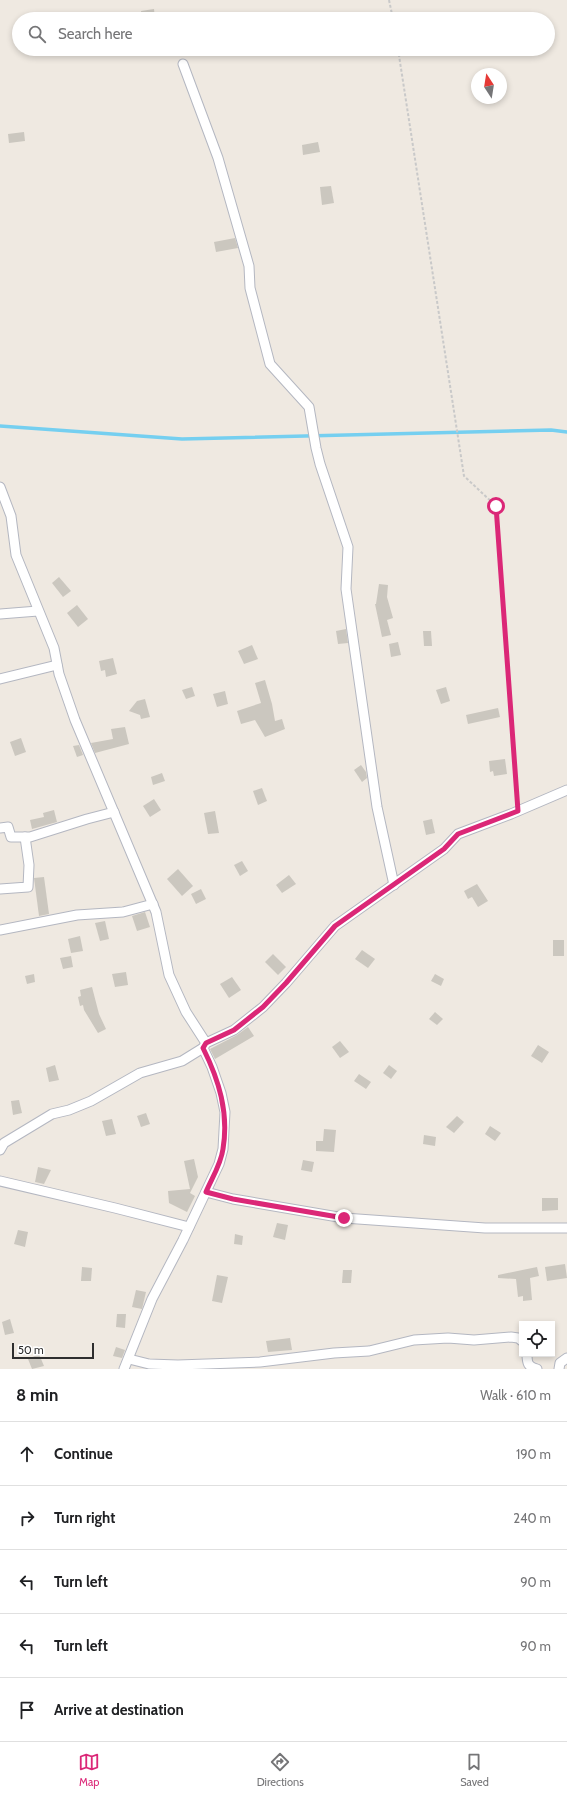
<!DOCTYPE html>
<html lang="en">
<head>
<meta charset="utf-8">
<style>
	:root { --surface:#fff; --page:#f6f6f6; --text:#202124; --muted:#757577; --line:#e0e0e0; --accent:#db2777 }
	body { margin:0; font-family:Cabin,sans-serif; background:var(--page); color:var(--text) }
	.controls { position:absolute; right:12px; bottom:12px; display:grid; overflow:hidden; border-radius:0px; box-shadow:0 2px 6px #0003 }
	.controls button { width:36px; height:36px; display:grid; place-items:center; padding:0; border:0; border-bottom:1px solid var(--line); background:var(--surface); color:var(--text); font:20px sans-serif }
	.compass { position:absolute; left:471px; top:68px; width:36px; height:36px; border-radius:50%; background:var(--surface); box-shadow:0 2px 6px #0003; rotate:348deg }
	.scale { position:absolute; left:12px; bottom:10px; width:82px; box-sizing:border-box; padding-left:4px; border:2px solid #2e2e2e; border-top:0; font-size:11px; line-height:14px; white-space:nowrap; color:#2e2e2e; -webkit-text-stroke:3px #fff; paint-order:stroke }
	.stop { position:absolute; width:12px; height:12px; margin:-9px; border:3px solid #db2777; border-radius:50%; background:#fff }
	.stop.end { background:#db2777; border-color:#fff; box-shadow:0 1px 4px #0008 }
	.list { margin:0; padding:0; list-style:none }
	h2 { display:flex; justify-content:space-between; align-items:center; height:52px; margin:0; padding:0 16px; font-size:17px }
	h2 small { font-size:13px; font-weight:400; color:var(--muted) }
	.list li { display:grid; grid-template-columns:26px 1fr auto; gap:12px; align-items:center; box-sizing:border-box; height:64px; padding:0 16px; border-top:1px solid var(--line) }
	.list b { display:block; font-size:15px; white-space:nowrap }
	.list em { font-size:13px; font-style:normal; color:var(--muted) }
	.icon { flex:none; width:22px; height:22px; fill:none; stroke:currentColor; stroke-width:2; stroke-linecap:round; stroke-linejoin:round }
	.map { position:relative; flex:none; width:567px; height:1369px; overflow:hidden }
	.search { position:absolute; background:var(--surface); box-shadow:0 2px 6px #0003; left:12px; right:12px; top:12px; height:44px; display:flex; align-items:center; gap:10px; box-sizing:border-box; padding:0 14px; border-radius:22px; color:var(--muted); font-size:15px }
	.sheet { height:372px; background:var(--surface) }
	nav { display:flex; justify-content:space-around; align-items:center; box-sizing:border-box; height:56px; border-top:1px solid var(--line); background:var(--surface); font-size:11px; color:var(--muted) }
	nav a { display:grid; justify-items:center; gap:2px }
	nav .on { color:var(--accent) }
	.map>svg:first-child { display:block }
</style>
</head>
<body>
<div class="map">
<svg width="567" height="1369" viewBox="0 0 567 1369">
	<rect width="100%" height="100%" fill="#efe9e1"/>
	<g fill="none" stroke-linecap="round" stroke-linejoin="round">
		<!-- stream -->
		<path stroke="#75cff0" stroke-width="3.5" d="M0,426L182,439L551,430L567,432"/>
	</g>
	<!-- building -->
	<g fill="#cbc7bf">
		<path d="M154,9L155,19H142L141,11Z"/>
		<path d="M24,132L25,141L9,143L8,134Z"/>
		<path d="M318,142L320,152L303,155L302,145Z"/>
		<path d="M331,186L334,203L322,205L320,187Z"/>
		<path d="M235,238L238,248L216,252L214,242Z"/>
		<path d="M59,577L71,591L63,597L52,583Z"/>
		<path d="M379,584L388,585L387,597L393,618L387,620L391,635L382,637L375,604H376Z"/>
		<path d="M77,605L88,619L78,627L67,613Z"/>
		<path d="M346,629L348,643L338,644L336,631Z"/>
		<path d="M423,631H431L432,646H424Z"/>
		<path d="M398,642L401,655L391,657L389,644Z"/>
		<path d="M252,645L258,659L244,664L238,651Z"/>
		<path d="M113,658L117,674L106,677L105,670L101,671L99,661Z"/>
		<path d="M265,680L272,704L275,721L282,719L285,729L265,737L255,720L241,724L237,711L261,703L255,683Z"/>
		<path d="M192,687L195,696L186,699L182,690Z"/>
		<path d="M446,687L450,701L441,704L436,690Z"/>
		<path d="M225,691L228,704L217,707L213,694Z"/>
		<path d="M145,699L150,717L141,719L140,715L129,711L137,701Z"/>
		<path d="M498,708L500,717L468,724L466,715Z"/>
		<path d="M125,727L129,744L95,753L91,743L113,739L111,729Z"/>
		<path d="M21,738L26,752L15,756L10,742Z"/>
		<path d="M79,745L83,755L77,757L73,746Z"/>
		<path d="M505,759L507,774L494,776L493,771L490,772L489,761Z"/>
		<path d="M361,765L366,772L367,778L362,782L354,770Z"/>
		<path d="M162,773L165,781L153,785L151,777Z"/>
		<path d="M262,788L267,801L258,805L253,791Z"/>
		<path d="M154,799L161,810L150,817L143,806Z"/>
		<path d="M54,810L57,822L32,829L30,820L44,817L43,813Z"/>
		<path d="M215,811L219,833L208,834L204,813Z"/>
		<path d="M432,819L435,833L426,835L423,821Z"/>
		<path d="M242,861L248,871L240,876L234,865Z"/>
		<path d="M178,869L193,886L182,896L167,879Z"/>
		<path d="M289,875L296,884L282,893L276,885Z"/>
		<path d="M44,877L49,914L39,916L34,878Z"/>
		<path d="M477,884L488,901L478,907L472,897L468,899L464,891Z"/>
		<path d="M201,889L206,899L196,904L191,894Z"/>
		<path d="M145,912L150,927L137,931L132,916Z"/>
		<path d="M105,921L109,939L100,941L95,923Z"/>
		<path d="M80,936L83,951L71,953L68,939Z"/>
		<rect x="553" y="940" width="11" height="16"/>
		<path d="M362,950L375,959L368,968L355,959Z"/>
		<path d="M273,954L286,967L278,975L265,962Z"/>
		<path d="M71,956L73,967L63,969L60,958Z"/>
		<path d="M126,972L128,985L115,987L112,974Z"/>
		<path d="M34,974L35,982L27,984L25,976Z"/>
		<path d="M435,974L444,979L441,986L431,981Z"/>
		<path d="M232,977L241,990L229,998L220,984Z"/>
		<path d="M92,987L99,1014L106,1029L98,1033L84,1010L83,1005L80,1006L78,997L81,996L80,990Z"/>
		<path d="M435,1012L443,1019L437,1025L429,1019Z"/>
		<path d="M248,1027L254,1036L215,1059L210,1049L237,1035Z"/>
		<path d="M340,1041L349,1052L340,1058L332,1047Z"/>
		<path d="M538,1045L549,1052L542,1063L531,1056Z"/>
		<path d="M55,1065L59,1080L49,1082L46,1068Z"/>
		<path d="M389,1065L397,1071L391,1079L383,1073Z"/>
		<path d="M359,1074L371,1082L366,1089L354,1081Z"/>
		<path d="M19,1100L22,1113L13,1115L11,1101Z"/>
		<path d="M146,1113L150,1124L141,1127L137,1116Z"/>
		<path d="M457,1116L464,1122L454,1133L446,1127Z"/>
		<path d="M112,1119L116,1134L106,1136L102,1121Z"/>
		<path d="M490,1126L501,1133L495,1141L485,1134Z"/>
		<path d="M324,1129L336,1130L334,1152L316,1151V1141H323Z"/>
		<path d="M424,1135L436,1137L435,1146L423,1144Z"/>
		<path d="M194,1159L198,1177L190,1193L195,1196L187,1212L169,1203L168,1191L190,1189L184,1161Z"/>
		<path d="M303,1160L314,1162L312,1172L301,1170Z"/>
		<path d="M38,1167L51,1170L44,1184L35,1182Z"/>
		<path d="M542,1198H558V1210L542,1211Z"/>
		<path d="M277,1223L288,1225L285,1240L273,1237Z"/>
		<path d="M18,1230L28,1232L25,1247L14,1244Z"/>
		<path d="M235,1234L243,1236L242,1245L234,1244Z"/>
		<path d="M565,1264L567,1278L547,1281L545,1267Z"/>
		<path d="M82,1267L92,1268L91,1281H81Z"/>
		<path d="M537,1267L539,1276L530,1278L532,1300L523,1301V1296L518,1297L516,1279L498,1278V1275Z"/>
		<path d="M343,1270H352L351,1283H342Z"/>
		<path d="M217,1275L228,1277L222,1303L212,1301Z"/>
		<path d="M136,1290L146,1292L142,1309L132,1307Z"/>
		<path d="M117,1314H126L125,1328L116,1327Z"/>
		<path d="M10,1319L14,1333L5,1335L2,1322Z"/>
		<path d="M290,1338L292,1350L268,1352L266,1341Z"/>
		<path d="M116,1347L125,1350L122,1358L113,1356Z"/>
		<path d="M39,1354L44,1366L32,1369L28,1359Z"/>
	</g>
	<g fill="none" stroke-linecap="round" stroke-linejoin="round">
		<!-- street casing -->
		<g stroke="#b4b7c1" stroke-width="11">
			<g id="street">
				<path d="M183,64L218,158L249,266L250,288L270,364L309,407L316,448L320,464L348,547L346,589L377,807L394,885"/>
				<path d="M0,487L11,516L16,555L54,648L59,674L75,720L156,912L169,975L186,1012L206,1043"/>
				<path d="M0,614L38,611"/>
				<path d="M0,679L57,665"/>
				<path d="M0,828L8,827L11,837H30L87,819L114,812"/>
				<path d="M0,889L28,887L29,865L25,837"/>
				<path d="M0,930L77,915L123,912L153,904"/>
				<path d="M0,1150L4,1143L52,1114L69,1110L91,1101L140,1073L182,1061L203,1048L206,1043L234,1030L263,1007L286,983L335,926L444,849L458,834L511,814L567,790"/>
				<path d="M0,1181L115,1208L189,1227"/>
				<path d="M206,1192L233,1199L344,1218L485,1228H567"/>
				<path d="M527,1354C527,1363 528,1367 537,1369"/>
				<path d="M129,1359L149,1364L178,1365L260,1362L334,1353L369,1351L414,1340L448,1338L474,1340L511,1337L518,1338L522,1341"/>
				<path d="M124,1369L152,1299L183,1240L219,1164L223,1149L225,1112L221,1093L212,1067L203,1048"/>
				<path d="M559,1369L560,1363L567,1358"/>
			</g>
		</g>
		<!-- path -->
		<g stroke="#c9c9c9" stroke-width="2" stroke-dasharray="3 2" stroke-linecap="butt">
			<path d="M389,0L393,19"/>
			<path d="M398,49L464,476L496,506L517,802"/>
		</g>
		<!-- street -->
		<use href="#street" stroke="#fff" stroke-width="9"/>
	</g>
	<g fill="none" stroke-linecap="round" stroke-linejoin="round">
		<!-- route -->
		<path stroke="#db2777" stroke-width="5" d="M344,1218L233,1199L206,1192C212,1178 221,1164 223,1149C229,1113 219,1080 203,1048L206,1043L234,1030L263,1007L286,983L335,926L444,849L458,834L518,811L496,506"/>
	</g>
</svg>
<div class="controls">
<button><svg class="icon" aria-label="locate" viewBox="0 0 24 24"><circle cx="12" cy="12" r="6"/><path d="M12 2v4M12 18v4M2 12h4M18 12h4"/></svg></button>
</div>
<svg class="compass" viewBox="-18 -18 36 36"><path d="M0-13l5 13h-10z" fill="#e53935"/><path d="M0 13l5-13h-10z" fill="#757577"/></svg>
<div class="scale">50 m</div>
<div class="stop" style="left:496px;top:506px"></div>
<div class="stop end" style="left:344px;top:1218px"></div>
<div class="search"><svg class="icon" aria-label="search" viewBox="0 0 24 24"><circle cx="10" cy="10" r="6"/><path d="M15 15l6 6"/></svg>Search here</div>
</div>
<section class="sheet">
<h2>8 min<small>Walk · 610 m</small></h2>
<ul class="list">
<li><svg class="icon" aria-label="ahead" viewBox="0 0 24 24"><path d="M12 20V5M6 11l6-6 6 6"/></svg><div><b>Continue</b></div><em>190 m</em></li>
<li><svg class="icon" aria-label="right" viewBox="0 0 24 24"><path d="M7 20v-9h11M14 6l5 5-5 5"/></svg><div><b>Turn right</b></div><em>240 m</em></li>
<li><svg class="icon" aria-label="left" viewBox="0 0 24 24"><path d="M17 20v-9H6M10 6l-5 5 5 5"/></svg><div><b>Turn left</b></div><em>90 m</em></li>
<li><svg class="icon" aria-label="left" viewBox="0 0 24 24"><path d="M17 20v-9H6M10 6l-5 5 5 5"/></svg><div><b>Turn left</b></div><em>90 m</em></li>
<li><svg class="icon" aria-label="arrive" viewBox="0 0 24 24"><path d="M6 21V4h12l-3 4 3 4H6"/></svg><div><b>Arrive at destination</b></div></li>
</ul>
</section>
<nav>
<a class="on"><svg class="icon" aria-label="map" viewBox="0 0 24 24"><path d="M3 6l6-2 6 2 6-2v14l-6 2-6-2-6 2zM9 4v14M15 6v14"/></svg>Map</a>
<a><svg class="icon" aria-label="directions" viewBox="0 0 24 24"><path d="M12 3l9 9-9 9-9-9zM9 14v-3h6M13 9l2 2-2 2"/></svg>Directions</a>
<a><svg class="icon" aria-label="saved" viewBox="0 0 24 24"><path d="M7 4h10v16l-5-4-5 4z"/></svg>Saved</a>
</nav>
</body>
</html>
